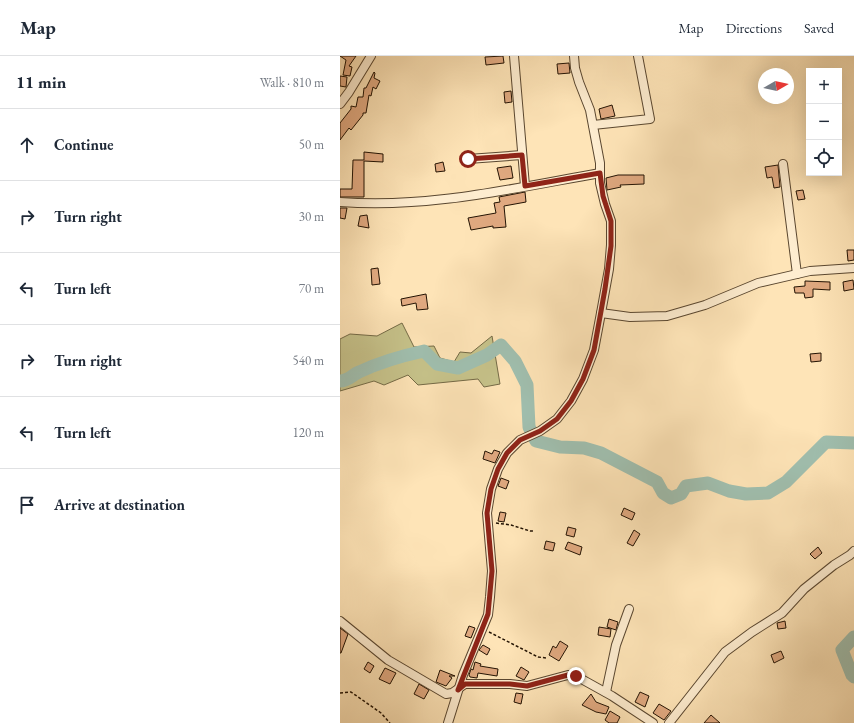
<!DOCTYPE html>
<html lang="en">
<head>
<meta charset="utf-8">
<style>
	:root { --surface:#fff; --page:#f2f2f3; --text:#1f2937; --muted:#747a83; --line:#e0e1e3 }
	body { margin:0; font-family:"EB Garamond",serif; background:var(--page); color:var(--text) }
	.controls { position:absolute; right:12px; top:12px; display:grid; overflow:hidden; border-radius:0px; box-shadow:0 4px 16px #0002 }
	.controls button { width:36px; height:36px; display:grid; place-items:center; padding:0; border:0; border-bottom:1px solid var(--line); background:var(--surface); color:var(--text); font:20px sans-serif }
	.compass { position:absolute; left:418px; top:12px; width:36px; height:36px; border-radius:50%; background:var(--surface); box-shadow:0 4px 16px #0002; rotate:81deg }
	.stop { position:absolute; width:12px; height:12px; margin:-9px; border:3px solid #8f2418; border-radius:50%; background:#fff }
	.stop.end { background:#8f2418; border-color:#fff; box-shadow:0 1px 4px #0008 }
	.list { margin:0; padding:0; list-style:none }
	h2 { display:flex; justify-content:space-between; align-items:center; height:52px; margin:0; padding:0 16px; font-size:17px }
	h2 small { font-size:13px; font-weight:400; color:var(--muted) }
	.list li { display:grid; grid-template-columns:26px 1fr auto; gap:12px; align-items:center; box-sizing:border-box; height:72px; padding:0 16px; border-top:1px solid var(--line) }
	.list b { display:block; font-size:15px; white-space:nowrap }
	.list em { font-size:13px; font-style:normal; color:var(--muted) }
	.icon { flex:none; width:22px; height:22px; fill:none; stroke:currentColor; stroke-width:2; stroke-linecap:round; stroke-linejoin:round }
	.map { position:relative; flex:none; width:514px; height:667px; overflow:hidden }
	header { display:flex; align-items:center; gap:24px; box-sizing:border-box; height:56px; padding:0 20px; background:var(--surface); border-bottom:1px solid var(--line) }
	header strong { font-size:19px }
	nav { display:flex; gap:22px; margin-inline-start:auto; font-size:14px }
	main { display:flex }
	aside { flex:1; background:var(--surface) }
	.map>svg:first-child { display:block }
</style>
</head>
<body>
<header>
<strong>Map</strong>
<nav><a>Map</a><a>Directions</a><a>Saved</a></nav>
</header>
<main>
<aside>
<h2>11 min<small>Walk · 810 m</small></h2>
<ul class="list">
<li><svg class="icon" aria-label="ahead" viewBox="0 0 24 24"><path d="M12 20V5M6 11l6-6 6 6"/></svg><div><b>Continue</b></div><em>50 m</em></li>
<li><svg class="icon" aria-label="right" viewBox="0 0 24 24"><path d="M7 20v-9h11M14 6l5 5-5 5"/></svg><div><b>Turn right</b></div><em>30 m</em></li>
<li><svg class="icon" aria-label="left" viewBox="0 0 24 24"><path d="M17 20v-9H6M10 6l-5 5 5 5"/></svg><div><b>Turn left</b></div><em>70 m</em></li>
<li><svg class="icon" aria-label="right" viewBox="0 0 24 24"><path d="M7 20v-9h11M14 6l5 5-5 5"/></svg><div><b>Turn right</b></div><em>540 m</em></li>
<li><svg class="icon" aria-label="left" viewBox="0 0 24 24"><path d="M17 20v-9H6M10 6l-5 5 5 5"/></svg><div><b>Turn left</b></div><em>120 m</em></li>
<li><svg class="icon" aria-label="arrive" viewBox="0 0 24 24"><path d="M6 21V4h12l-3 4 3 4H6"/></svg><div><b>Arrive at destination</b></div></li>
</ul>
</aside>
<div class="map">
<svg width="514" height="667" viewBox="0 0 514 667">
	<rect width="100%" height="100%" fill="#fee4b7"/>
	<filter id="stains"><feTurbulence type="fractalNoise" baseFrequency=".005" numOctaves="4"/><feColorMatrix values="0 0 0 0 .2 0 0 0 0 .09 0 0 0 0 .02 0 0 0 .5 -.17"/></filter>
	<radialGradient id="worn" r=".72"><stop offset=".6" stop-color="#630" stop-opacity="0"/><stop offset="1" stop-color="#630" stop-opacity=".3"/></radialGradient>
	<!-- green -->
	<path fill="#c6c28a" stroke="#746a46" d="M62,267L74,291L94,290L100,302L114,306L120,296L131,297L152,280L160,328L144,331L138,323L78,329L68,319L44,329L34,325L0,335V283L10,278L37,280Z"/>
	<g fill="none" stroke-linecap="round" stroke-linejoin="round">
		<!-- river -->
		<g stroke="#a0bfaf" stroke-width="13">
			<path d="M0,325C8,325 12,319 19,316C40,306 61,300 84,295L97,308L118,312L147,299L161,289L175,305L187,329L189,371L196,385L220,391L244,392L261,397L317,426L323,437L331,442L341,438L346,430L368,427L389,435L406,438L428,437L446,426L486,386L514,387"/>
			<path d="M514,581L502,594L512,619L514,621"/>
		</g>
	</g>
	<!-- building -->
	<g fill="#e0a980" stroke="#231303">
		<path d="M0,0H16L9,10L12,11L10,20L3,19L6,4Z"/>
		<path d="M163,0L164,7L146,9L145,1Z"/>
		<path d="M229,7L230,17L218,18L217,8Z"/>
		<path d="M34,16L35,17L34,22L40,25L36,33L33,31L31,40L29,39L26,57H23V59L11,74L9,72L0,84V67L11,53V50L16,51L18,41H23L24,32H26Z"/>
		<path d="M0,20L7,21L6,31L0,30Z"/>
		<path d="M171,35L172,46L165,47L164,36Z"/>
		<path d="M272,49L275,60L261,63L259,53Z"/>
		<path d="M24,96L43,98V106L24,105V141H0V133H12L13,104H24Z"/>
		<path d="M103,106L105,115L96,116L95,108Z"/>
		<path d="M438,109L440,131L434,132L432,121L427,122L425,111Z"/>
		<path d="M171,110L173,122L160,124L157,112Z"/>
		<path d="M278,119H304V128L280,129L281,131L267,134L266,122Z"/>
		<path d="M463,134L465,143L458,144L456,135Z"/>
		<path d="M185,136L186,146L164,150L166,171L153,172V170L131,174L128,162L156,157L154,147L160,146L159,141Z"/>
		<path d="M0,152H7L5,163L0,162Z"/>
		<path d="M27,159L29,172L18,170L20,160Z"/>
		<path d="M507,194H514V204L508,205Z"/>
		<path d="M38,212L40,228L32,229L31,213Z"/>
		<path d="M513,224L514,233L504,235L503,226Z"/>
		<path d="M465,225L490,226V234L473,233V241L465,242L464,237H455L454,231L465,230Z"/>
		<path d="M86,238L88,253L77,254L76,247L62,250L61,243Z"/>
		<path d="M481,297V305L471,306L470,298Z"/>
		<path d="M154,394L160,396L155,407L143,403L145,395L152,398Z"/>
		<path d="M161,422L169,425L166,433L158,430Z"/>
		<path d="M284,452L295,457L292,464L281,459Z"/>
		<path d="M160,456L166,457L164,466L158,465Z"/>
		<path d="M228,471L236,473L234,481L226,479Z"/>
		<path d="M294,474L300,478L293,490L287,487Z"/>
		<path d="M206,485L215,487L213,495L204,493Z"/>
		<path d="M228,486L242,491L240,499L225,493Z"/>
		<path d="M478,491L482,497L475,503L470,498Z"/>
		<path d="M269,563L278,566L276,574L267,571Z"/>
		<path d="M445,565L446,572L438,573L437,567Z"/>
		<path d="M129,570L135,572L131,582L125,580Z"/>
		<path d="M259,571L271,573L270,581L258,579Z"/>
		<path d="M0,572L8,578L1,597H0Z"/>
		<path d="M220,585L228,590L219,605L209,599L213,590L216,592Z"/>
		<path d="M143,589L150,593L147,599L139,594Z"/>
		<path d="M441,595L444,602L434,607L431,599Z"/>
		<path d="M28,606L34,610L30,617L24,613Z"/>
		<path d="M135,606L141,608L140,610L158,613L157,620L138,617L137,622L130,621L129,619L131,613L133,614Z"/>
		<path d="M181,611L189,616L184,624L176,620Z"/>
		<path d="M45,612L56,617L50,628L39,623Z"/>
		<path d="M100,614L115,620H109L112,622L106,630L96,626Z"/>
		<path d="M79,628L89,634L84,643L74,638Z"/>
		<path d="M300,636L309,640L305,651L295,646Z"/>
		<path d="M176,637L183,638L181,648L174,646Z"/>
		<path d="M251,638L256,646L269,651L266,658L256,656L242,649Z"/>
		<path d="M319,648L331,655L324,664L313,657Z"/>
		<path d="M270,655L280,661L277,667H269L265,664Z"/>
		<path d="M371,659L380,667H364Z"/>
	</g>
	<g fill="none" stroke-linecap="round" stroke-linejoin="round">
		<!-- minor casing -->
		<g stroke="#5a4730" stroke-width="10">
			<g id="minor">
				<path d="M174,0L185,130"/>
				<path d="M0,48L9,36L31,0"/>
				<path d="M253,69L310,63L298,0"/>
				<path d="M128,103L182,99"/>
				<path d="M443,108L457,218"/>
				<path d="M0,146C87,153 175,132 260,117"/>
				<path d="M261,257L290,261L327,260L365,249L418,227L470,215L514,212"/>
				<path d="M0,565L48,604L106,638L112,637L125,628H170L187,630L228,619L236,620L272,640L313,667"/>
				<path d="M266,636L276,589L289,553"/>
				<path d="M108,667L123,619L148,559L150,541L152,515L147,457L151,433L158,413L167,397L180,384L200,375L217,363L231,345L243,323L254,294L261,257L269,213L271,189V165L265,148L260,127V107L250,54L239,26L235,12L234,0"/>
				<path d="M329,667L385,596L412,576L442,557L464,533L494,509L510,499L514,495"/>
			</g>
		</g>
		<!-- path -->
		<g stroke="#231303" stroke-width="1.5" stroke-dasharray="3 2" stroke-linecap="butt">
			<path d="M156,467L171,469L190,475H194"/>
			<path d="M149,576L198,601L206,602"/>
			<path d="M0,637L11,636L41,657L50,667"/>
		</g>
		<!-- minor -->
		<use href="#minor" stroke="#feedd0" stroke-width="8"/>
	</g>
	<g fill="none" stroke-linecap="round" stroke-linejoin="round">
		<!-- route -->
		<path stroke="#8f2418" stroke-width="5" d="M128,103L182,99L185,130L260,117L263,140L271,165V190L265,233L254,294L243,323L231,345L217,363L200,375L180,384L167,397L158,413L151,433L147,457L152,515L148,558L118,634L125,628H170L187,630L228,619L236,620"/>
	</g>
	<rect width="100%" height="100%" filter="url(#stains)"/>
	<rect width="100%" height="100%" fill="url(#worn)"/>
</svg>
<div class="controls">
<button>+</button>
<button>−</button>
<button><svg class="icon" aria-label="locate" viewBox="0 0 24 24"><circle cx="12" cy="12" r="6"/><path d="M12 2v4M12 18v4M2 12h4M18 12h4"/></svg></button>
</div>
<svg class="compass" viewBox="-18 -18 36 36"><path d="M0-13l5 13h-10z" fill="#e53935"/><path d="M0 13l5-13h-10z" fill="#747a83"/></svg>
<div class="stop" style="left:128px;top:103px"></div>
<div class="stop end" style="left:236px;top:620px"></div>
</div>
</main>
</body>
</html>
